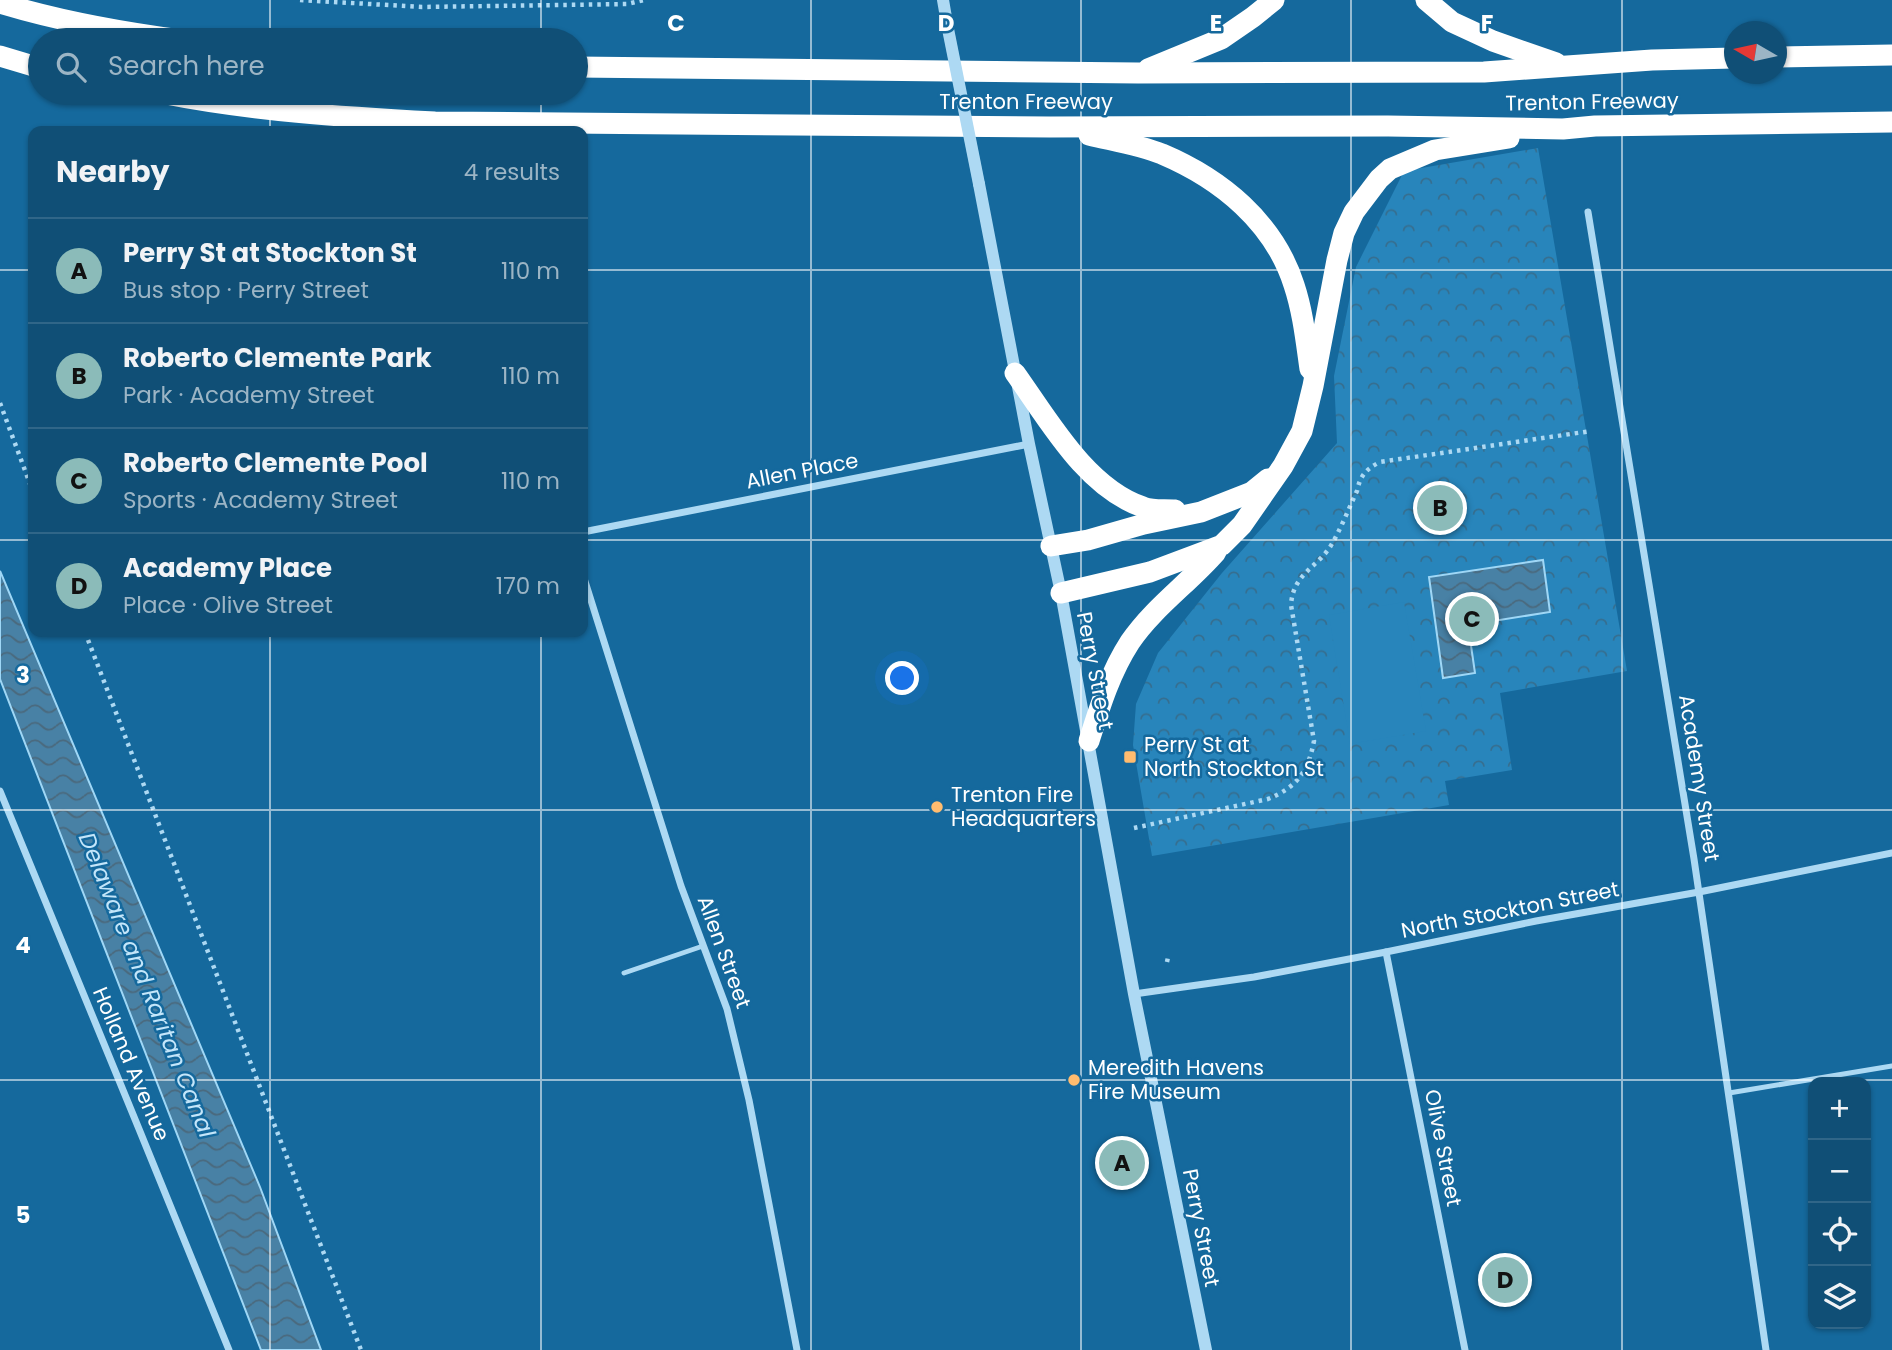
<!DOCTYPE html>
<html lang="en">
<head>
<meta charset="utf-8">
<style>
	:root { --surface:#104f76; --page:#1e597e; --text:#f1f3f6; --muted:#9cb5c5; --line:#306688; --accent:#8bbbb9 }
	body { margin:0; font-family:Poppins,sans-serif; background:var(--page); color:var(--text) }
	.controls { position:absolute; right:21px; bottom:21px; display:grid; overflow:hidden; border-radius:14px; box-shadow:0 2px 5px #0004 }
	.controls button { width:63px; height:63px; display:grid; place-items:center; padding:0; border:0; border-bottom:2px solid var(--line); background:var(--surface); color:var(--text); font:35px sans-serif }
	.compass { position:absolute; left:1724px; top:21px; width:63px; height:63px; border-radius:50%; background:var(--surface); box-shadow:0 2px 5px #0004; rotate:279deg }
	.you { position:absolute; left:903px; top:679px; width:24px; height:24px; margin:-18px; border:5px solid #fff; border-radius:50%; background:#1a73e8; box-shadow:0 0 0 10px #1a73e833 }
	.badge { display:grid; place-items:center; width:46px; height:46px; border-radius:50%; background:var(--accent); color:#111; font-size:23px; font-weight:700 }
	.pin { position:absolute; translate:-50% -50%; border:4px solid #fff; box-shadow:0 2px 7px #0006 }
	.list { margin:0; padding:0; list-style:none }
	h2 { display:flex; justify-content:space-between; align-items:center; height:91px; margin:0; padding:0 28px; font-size:30px }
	h2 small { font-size:23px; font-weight:400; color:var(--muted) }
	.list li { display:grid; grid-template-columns:46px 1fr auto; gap:21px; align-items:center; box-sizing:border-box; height:105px; padding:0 28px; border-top:2px solid var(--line) }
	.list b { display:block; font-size:26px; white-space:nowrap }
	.list p { margin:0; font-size:23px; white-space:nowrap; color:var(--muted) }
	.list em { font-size:23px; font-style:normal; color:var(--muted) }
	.icon { flex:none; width:38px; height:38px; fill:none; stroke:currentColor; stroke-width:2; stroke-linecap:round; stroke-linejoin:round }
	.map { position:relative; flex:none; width:1892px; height:1350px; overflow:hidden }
	.search { position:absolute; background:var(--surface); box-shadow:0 2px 5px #0004; left:28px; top:28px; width:560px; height:77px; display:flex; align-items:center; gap:18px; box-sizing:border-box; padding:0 24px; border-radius:38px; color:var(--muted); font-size:26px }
	.panel { position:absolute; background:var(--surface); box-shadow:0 2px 5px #0004; left:28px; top:126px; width:560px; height:511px; border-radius:14px }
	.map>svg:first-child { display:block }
</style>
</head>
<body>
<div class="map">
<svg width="1892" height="1350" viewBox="0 0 1892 1350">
	<defs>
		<pattern id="park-crowns" width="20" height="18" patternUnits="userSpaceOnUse" patternTransform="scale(1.75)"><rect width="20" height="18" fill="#2885bb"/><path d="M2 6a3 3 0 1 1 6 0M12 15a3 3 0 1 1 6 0" fill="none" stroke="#366e8f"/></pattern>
		<pattern id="water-waves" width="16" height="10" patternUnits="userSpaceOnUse" patternTransform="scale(1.75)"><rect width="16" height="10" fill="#4881a5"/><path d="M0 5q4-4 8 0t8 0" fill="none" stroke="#4a697d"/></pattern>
	</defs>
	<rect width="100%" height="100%" fill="#15699d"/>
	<!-- park -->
	<path fill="url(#park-crowns)" d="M1538,148L1627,671L1500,693L1512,770L1445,781L1449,805L1152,856L1133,745L1136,704L1158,653L1222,573L1337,443L1334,376L1356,267L1404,171Z"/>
	<!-- pitch -->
	<path fill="#2885bb" d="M1404,602L1426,731L1350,744L1329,615Z"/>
	<!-- water -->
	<g fill="url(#water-waves)" stroke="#9fd7f6" stroke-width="2">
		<path d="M1543,560L1550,612L1468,625L1475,673L1443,678L1429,577Z"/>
		<path d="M0,571L260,1187L321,1350H261L0,679Z"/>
	</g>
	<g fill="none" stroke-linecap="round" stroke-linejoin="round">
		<!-- path -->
		<g stroke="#add9f3" stroke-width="4.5" stroke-dasharray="3.5 5" stroke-linecap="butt">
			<path d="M300,0L422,7L627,4L644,0"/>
			<path d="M0,403L33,492"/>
			<path d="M85,632L361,1350"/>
			<path d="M1134,828L1268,799C1297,787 1308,772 1314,741L1291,605C1293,572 1320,567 1333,542C1342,526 1349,508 1357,491C1360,476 1366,469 1380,462L1591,431"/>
			<path d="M1167,962L1168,957"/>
		</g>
		<!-- service -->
		<g stroke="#add9f3" stroke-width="5">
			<path d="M624,973L703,946"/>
			<path d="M1729,1093L1892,1066"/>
		</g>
		<!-- minor -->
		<g stroke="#add9f3" stroke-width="7">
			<path d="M1588,212L1694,859L1766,1350"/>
			<path d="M583,532L1029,444"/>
			<path d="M583,575L681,886L727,1009L749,1100L797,1350"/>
			<path d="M0,791C76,978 154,1163 229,1350"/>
			<path d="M1386,952L1465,1350"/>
			<path d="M1134,994L1254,977L1386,952L1536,921L1699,892L1892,853"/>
		</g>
		<!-- tertiary -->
		<g stroke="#add9f3" stroke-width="12">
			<path d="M943,0L948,29"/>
			<path d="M979,184L1029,444L1061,593L1134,994L1206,1350"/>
		</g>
		<!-- motorway -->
		<g stroke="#fff" stroke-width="21">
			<path d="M1426,0L1452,22L1493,41L1556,63"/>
			<path d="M0,3C59,21 120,32 181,40"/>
			<path d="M0,56L40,68"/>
			<path d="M1776,57L1892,55"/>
			<path d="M576,67L1138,73L1484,72L1652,60L1734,58"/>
			<path d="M1148,69L1221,39L1253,17L1274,0"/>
			<path d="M161,93C251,111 343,117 435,122L1050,127L1388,126L1563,129L1595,126L1892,122"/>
			<path d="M1089,135C1114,141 1139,145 1162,154C1221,179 1274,222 1294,285C1303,312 1306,341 1310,369"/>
			<path d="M1015,373C1048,419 1086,488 1143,507C1152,511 1165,509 1175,510"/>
			<path d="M1051,546L1088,540L1144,524L1201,512L1252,492L1268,479"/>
			<path d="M1061,593L1150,572L1222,545L1242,525L1283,466L1302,431L1313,386L1337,260L1344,233L1354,212L1379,179L1390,169L1435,150L1509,138"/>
			<path d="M1089,741C1100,706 1110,673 1130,642C1154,607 1189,583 1216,552"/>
		</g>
		<!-- tertiary-bridge -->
		<path stroke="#add9f3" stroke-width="12" d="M948,29L979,184"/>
	</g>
	<!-- grid -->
	<path fill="none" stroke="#fff" stroke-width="2" stroke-opacity="0.55" d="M270,0V40M541,0V40M811,0V1350M1081,0V1350M1351,0V1350M1622,0V1350M270,93V131M541,93V131M0,270H33M583,270H1892M0,540H33M583,540H1892M270,632V1350M541,632V1350M0,810H1892M0,1080H1892"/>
	<!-- markers -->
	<g fill="#ffbc6f" stroke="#15699d" stroke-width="2.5">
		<rect x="1123" y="750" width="14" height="14" rx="3.5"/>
		<circle cx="937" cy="807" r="7"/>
		<circle cx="1074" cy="1080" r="7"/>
	</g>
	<g text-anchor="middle" stroke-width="5" stroke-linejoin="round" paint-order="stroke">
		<!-- street labels -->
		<g font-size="21" fill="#fff" stroke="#15699d">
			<text x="1026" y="109">Trenton Freeway</text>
			<text transform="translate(1592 102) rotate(-1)" y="7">Trenton Freeway</text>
			<text transform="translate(802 471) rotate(-11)" y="7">Allen Place</text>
			<text transform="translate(1095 671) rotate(79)" y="7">Perry Street</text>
			<text transform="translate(1699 778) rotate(81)" y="7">Academy Street</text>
			<text transform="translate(1510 910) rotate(-11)" y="7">North Stockton Street</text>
			<text transform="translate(724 952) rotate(70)" y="7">Allen Street</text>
			<text transform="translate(131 1064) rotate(67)" y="7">Holland Avenue</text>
			<text transform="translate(1443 1148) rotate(79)" y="7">Olive Street</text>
			<text transform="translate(1201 1228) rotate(79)" y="7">Perry Street</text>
		</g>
		<!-- poi labels -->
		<g font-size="21" fill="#fff" stroke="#15699d" text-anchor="start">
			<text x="1144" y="752">Perry St at<tspan x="1144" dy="24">North Stockton St</tspan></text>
			<text x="951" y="802">Trenton Fire<tspan x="951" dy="24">Headquarters</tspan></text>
			<text x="1088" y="1075">Meredith Havens<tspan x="1088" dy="24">Fire Museum</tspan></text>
		</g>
		<!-- water labels -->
		<g font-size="23" font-style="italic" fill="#c4e6fa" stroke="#15699d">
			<text transform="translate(147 985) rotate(68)" y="8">Delaware and Raritan Canal</text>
		</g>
	</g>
	<g font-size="23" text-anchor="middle" font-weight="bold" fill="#fff" stroke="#15699d" stroke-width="5" stroke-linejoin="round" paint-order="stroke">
		<text x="676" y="31">C</text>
		<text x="946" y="31">D</text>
		<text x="1216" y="31">E</text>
		<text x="1487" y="31">F</text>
		<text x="23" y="683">3</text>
		<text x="23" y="953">4</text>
		<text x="23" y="1223">5</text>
	</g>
</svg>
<div class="controls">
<button>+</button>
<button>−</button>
<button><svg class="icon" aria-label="locate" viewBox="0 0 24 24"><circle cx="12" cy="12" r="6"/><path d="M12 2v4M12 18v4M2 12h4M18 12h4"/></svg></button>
<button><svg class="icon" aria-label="layers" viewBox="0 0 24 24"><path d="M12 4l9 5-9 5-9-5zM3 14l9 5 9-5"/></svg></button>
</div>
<svg class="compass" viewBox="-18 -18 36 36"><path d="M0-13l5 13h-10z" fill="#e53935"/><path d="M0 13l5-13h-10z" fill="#9cb5c5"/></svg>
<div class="you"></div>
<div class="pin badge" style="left:1122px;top:1163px">A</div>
<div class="pin badge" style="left:1440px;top:508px">B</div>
<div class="pin badge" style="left:1472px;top:619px">C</div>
<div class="pin badge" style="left:1505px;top:1280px">D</div>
<div class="search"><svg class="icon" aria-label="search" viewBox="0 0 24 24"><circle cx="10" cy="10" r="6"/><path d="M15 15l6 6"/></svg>Search here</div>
<section class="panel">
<h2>Nearby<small>4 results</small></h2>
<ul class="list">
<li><span class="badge">A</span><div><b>Perry St at Stockton St</b><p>Bus stop · Perry Street</p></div><em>110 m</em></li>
<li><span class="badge">B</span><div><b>Roberto Clemente Park</b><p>Park · Academy Street</p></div><em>110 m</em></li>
<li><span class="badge">C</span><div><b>Roberto Clemente Pool</b><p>Sports · Academy Street</p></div><em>110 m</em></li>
<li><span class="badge">D</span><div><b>Academy Place</b><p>Place · Olive Street</p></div><em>170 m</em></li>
</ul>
</section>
</div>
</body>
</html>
